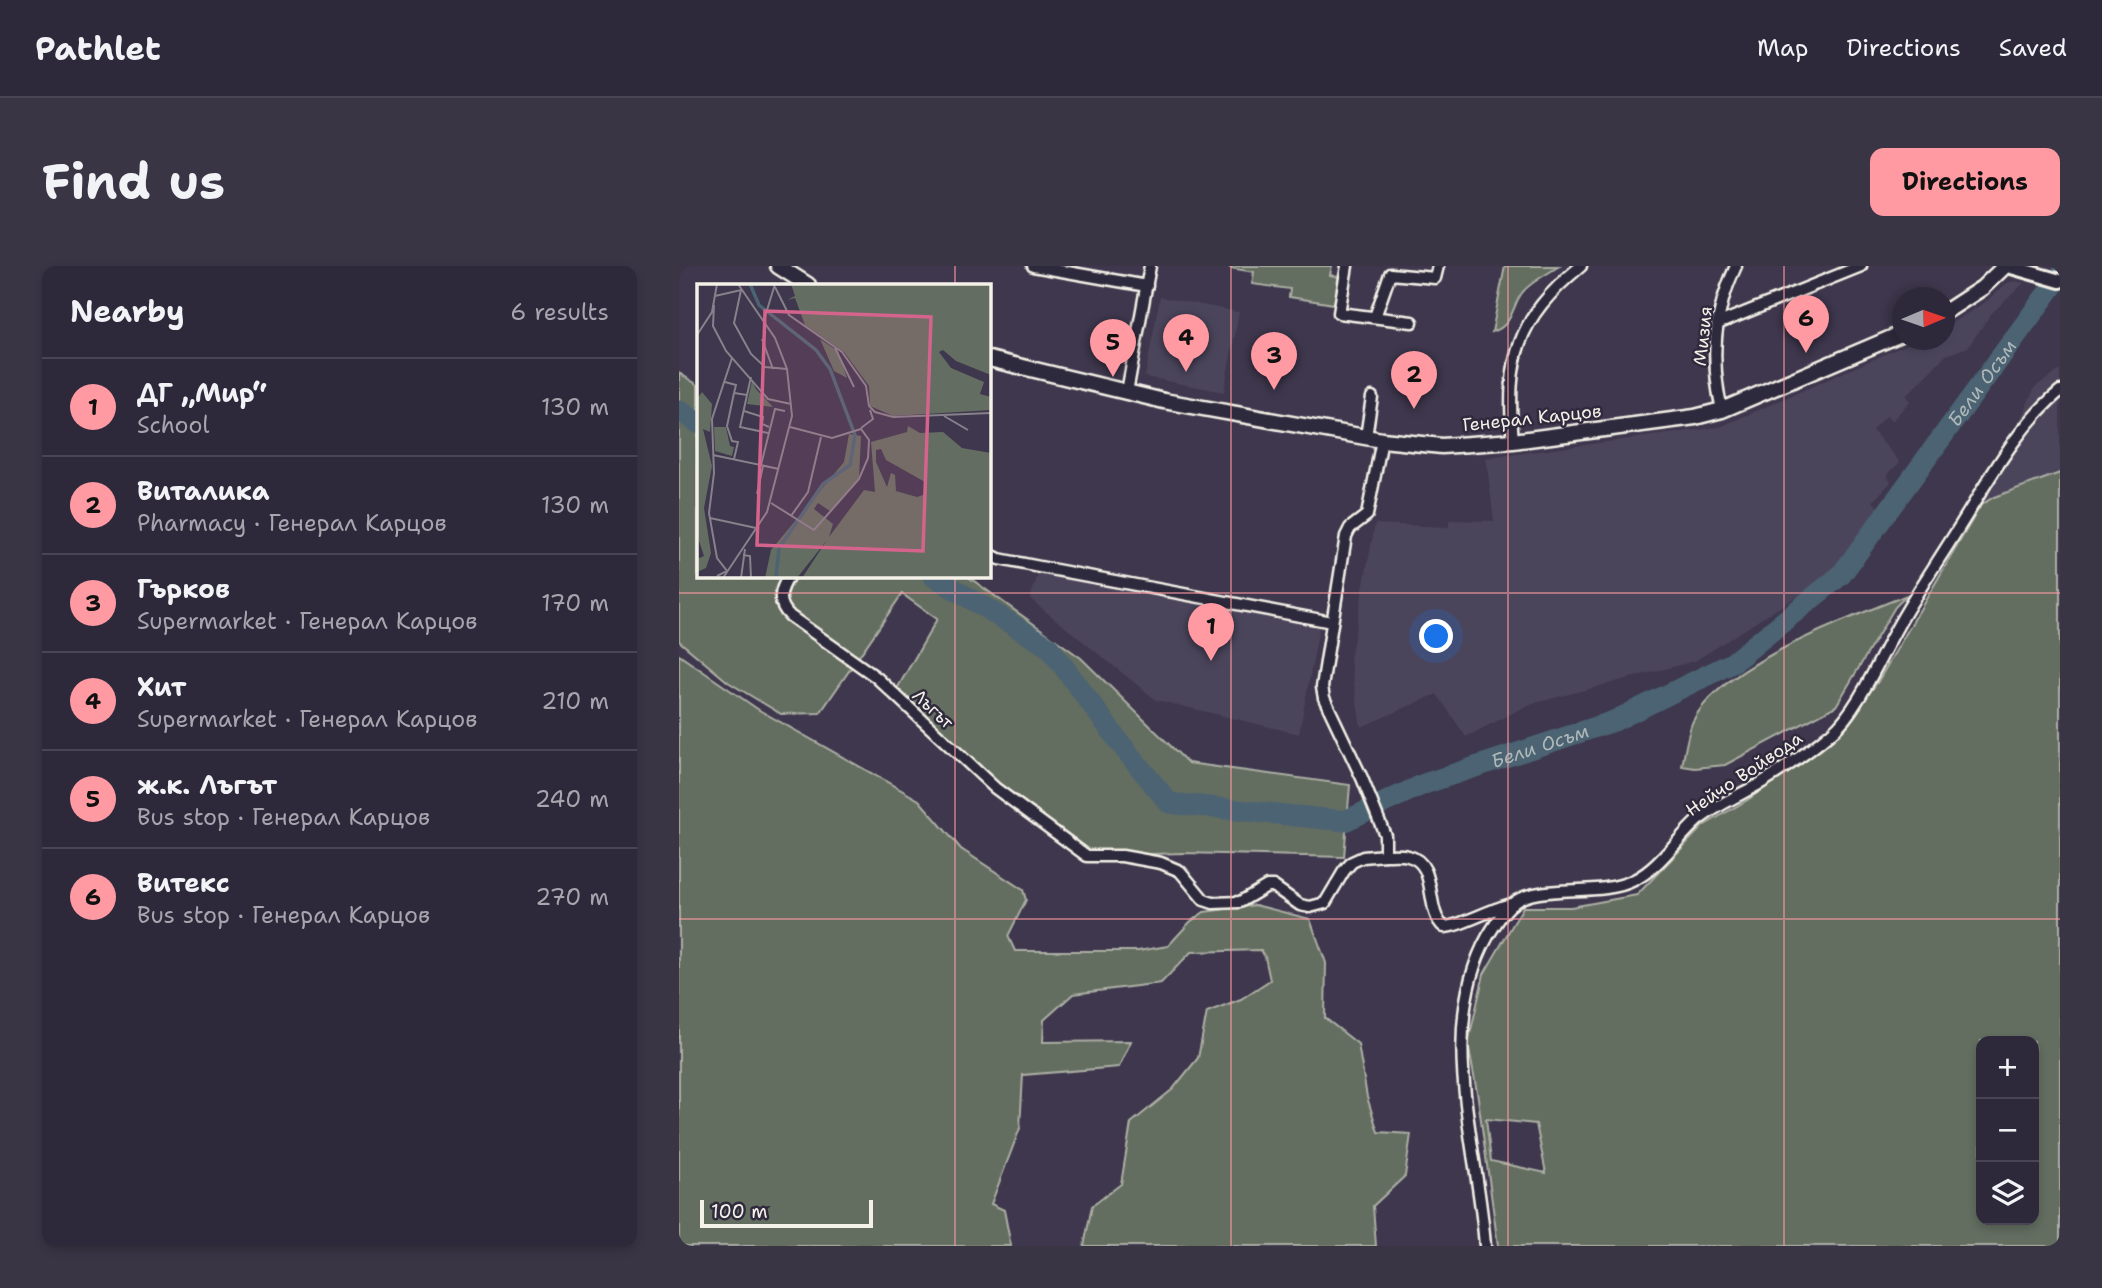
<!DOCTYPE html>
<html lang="en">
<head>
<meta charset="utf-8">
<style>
	:root { --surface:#2e293a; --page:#3a3545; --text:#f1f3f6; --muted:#a7a6af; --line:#494554; --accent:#ff9aa2 }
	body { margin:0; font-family:"Shantell Sans",sans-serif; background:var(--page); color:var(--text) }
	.controls { position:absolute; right:21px; bottom:21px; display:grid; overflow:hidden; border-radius:14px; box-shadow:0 4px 10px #0003 }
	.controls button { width:63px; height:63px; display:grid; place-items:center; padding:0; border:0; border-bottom:2px solid var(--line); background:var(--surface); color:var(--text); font:35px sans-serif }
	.compass { position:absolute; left:1213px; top:21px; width:63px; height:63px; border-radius:50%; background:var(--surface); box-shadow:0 4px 10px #0003; rotate:88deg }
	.scale { position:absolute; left:21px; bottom:18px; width:173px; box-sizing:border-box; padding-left:7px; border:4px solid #f4f1e8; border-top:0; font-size:19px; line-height:24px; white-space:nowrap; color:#f4f1e8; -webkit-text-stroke:5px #2f2a3d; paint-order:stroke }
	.you { position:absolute; left:758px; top:371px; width:24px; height:24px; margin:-18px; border:5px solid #fff; border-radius:50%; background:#1a73e8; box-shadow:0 0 0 10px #1a73e833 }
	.badge { display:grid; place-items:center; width:46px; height:46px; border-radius:50%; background:var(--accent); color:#111; font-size:23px; font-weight:700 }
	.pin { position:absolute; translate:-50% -58px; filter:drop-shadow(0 2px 4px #0008) }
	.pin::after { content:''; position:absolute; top:37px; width:24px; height:21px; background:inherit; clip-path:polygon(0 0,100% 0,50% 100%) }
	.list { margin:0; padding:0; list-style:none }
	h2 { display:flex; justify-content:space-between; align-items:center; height:91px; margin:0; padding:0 28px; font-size:30px }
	h2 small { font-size:23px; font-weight:400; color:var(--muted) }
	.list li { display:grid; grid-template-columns:46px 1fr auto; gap:21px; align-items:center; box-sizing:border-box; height:98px; padding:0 28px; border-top:2px solid var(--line) }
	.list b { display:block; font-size:26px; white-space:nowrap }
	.list p { margin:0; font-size:23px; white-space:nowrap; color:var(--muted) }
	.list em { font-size:23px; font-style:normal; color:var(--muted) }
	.icon { flex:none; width:38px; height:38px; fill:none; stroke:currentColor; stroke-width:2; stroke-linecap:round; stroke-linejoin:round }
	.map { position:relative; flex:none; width:1381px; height:980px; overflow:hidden; border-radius:14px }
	header { display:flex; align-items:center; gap:42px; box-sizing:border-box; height:98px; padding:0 35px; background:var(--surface); border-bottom:2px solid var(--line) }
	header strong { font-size:33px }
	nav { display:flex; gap:38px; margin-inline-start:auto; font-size:24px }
	.intro { display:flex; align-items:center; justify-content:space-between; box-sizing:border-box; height:168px; padding:0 42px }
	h1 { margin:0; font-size:49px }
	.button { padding:18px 32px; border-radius:14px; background:var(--accent); color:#111; font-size:24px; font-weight:700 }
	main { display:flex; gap:42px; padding:0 42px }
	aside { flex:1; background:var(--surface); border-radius:14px; box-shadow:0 4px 10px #0003 }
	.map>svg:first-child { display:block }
</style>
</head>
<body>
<header>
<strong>Pathlet</strong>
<nav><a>Map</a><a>Directions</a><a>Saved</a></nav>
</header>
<div class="intro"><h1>Find us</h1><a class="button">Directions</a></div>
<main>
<aside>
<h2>Nearby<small>6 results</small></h2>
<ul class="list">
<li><span class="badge">1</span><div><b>ДГ „Мир“</b><p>School</p></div><em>130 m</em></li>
<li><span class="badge">2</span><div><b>Виталика</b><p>Pharmacy · Генерал Карцов</p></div><em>130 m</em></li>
<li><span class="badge">3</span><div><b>Гърков</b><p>Supermarket · Генерал Карцов</p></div><em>170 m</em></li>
<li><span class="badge">4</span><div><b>Хит</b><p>Supermarket · Генерал Карцов</p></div><em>210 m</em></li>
<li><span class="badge">5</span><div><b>ж.к. Лъгът</b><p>Bus stop · Генерал Карцов</p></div><em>240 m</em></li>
<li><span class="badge">6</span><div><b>Витекс</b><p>Bus stop · Генерал Карцов</p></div><em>270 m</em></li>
</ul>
</aside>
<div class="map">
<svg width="1381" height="980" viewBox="0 0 1381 980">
	<rect width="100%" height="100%" fill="#3e374d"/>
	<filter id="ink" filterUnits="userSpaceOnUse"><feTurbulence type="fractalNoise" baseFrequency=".0143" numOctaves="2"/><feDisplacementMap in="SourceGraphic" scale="14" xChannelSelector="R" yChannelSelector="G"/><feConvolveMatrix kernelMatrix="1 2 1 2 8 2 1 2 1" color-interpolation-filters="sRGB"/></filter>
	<g filter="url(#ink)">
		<!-- built -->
		<g fill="#4c445b">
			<path d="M1336,15L1345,17L1312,48L1289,81L1267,89L1227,130L1231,135L1213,155L1207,150L1193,164L1221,196L1208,209L1212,216L1194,235L1205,249L1169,294L1148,311L1016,395L849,439L787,471L758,428L682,461L671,393L696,258L770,261V254L815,255L807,192L1041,161L1238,74H1266V61L1305,37L1328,17Z"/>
			<path d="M481,31L560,46L545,126L466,111Z"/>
			<path d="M1381,104V207L1315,231L1302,239L1356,121Z"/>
			<path d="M360,305L641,357L620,468L477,434L351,333Z"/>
		</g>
		<!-- green -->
		<g fill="#646d61" stroke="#acafa4" stroke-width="2" fill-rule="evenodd">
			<path d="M551,0H653L651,9L661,11L655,38L610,31L611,23L573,18L575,6L551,2Z"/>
			<path d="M826,0H880C869,8 851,16 843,27C832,42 834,60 813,66Z"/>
			<path d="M0,107L19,119V310H288L402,392L509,497L671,519L665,591L505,587L408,590L316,522L215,428L258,353L223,328L141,447L102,448L49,416L0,375Z"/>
			<path d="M1381,207V980H819L799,832L789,777L805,708L844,641H892L958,629L1024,560L1070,533L1152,474L1198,417L1302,239L1315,231ZM1302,775H1355V954H1302ZM807,853L857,858L867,907L812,895Z"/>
			<path d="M1228,329L1216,341L1157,440L1046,499L1016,502L1003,500C1006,486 1008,470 1013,457C1039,399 1171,352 1228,329Z"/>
			<path d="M0,389L80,444L240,534L282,583L344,624L347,634L329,670L336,685H459L489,680L511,656L525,646L576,639L631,653L647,697L646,752L679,778L688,831L699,866L732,868L726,910L694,940L697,980H405L413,940L442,918L452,857L494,823L519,792L528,746L562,733L591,714L586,691L582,684L512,686L482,717L394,728L365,754L364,776L452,775L440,801L344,809L341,862L312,938L325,944L332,980H0Z"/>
		</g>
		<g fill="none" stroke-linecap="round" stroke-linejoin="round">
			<!-- river -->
			<g stroke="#4b6473" stroke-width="21">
				<path d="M0,144L19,157"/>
				<path id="s1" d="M254,310L370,381L444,481L490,537L666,555L745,518L935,455L1053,397L1162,309L1381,10"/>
			</g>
			<!-- minor casing -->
			<g stroke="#f4f1e8" stroke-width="15">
				<g id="minor">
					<path d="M354,0L468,20"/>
					<path d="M668,0L660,47L733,56"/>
					<path d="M696,51L711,8L756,12L759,0"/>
					<path d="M1038,58L1182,0"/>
					<path d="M448,126L471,0"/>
					<path d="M1043,144C1031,94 1034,47 1057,0"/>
					<path d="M687,171L693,131"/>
					<path d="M834,175C827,93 837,53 902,0"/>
					<path d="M310,288L320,293L361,301L653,356"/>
					<path d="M110,310C100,325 98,337 111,350L197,411L316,522L408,590H443L482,597L501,605L525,634L534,637L561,636L588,620H594L621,639L631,641L646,637L665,605L673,596L684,591L706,589V569L683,512L645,432L643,421L667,270L671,262L688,249L703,174"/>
					<path d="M706,589C713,589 722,588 729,590C760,597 745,645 765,661C780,661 813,642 833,638"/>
					<path d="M806,980C799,880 757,763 809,670C815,660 824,645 833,638C858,616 921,632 955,614C980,602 998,573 1018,555C1036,540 1061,529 1082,517C1106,502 1130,486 1152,467C1177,447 1200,394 1216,365C1235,330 1258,297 1279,263C1310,214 1336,163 1381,125"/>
				</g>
			</g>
			<!-- tertiary casing -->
			<g stroke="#f4f1e8" stroke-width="18">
				<path id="tertiary" d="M1329,0L1381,15"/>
			</g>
			<!-- secondary casing -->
			<g stroke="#f4f1e8" stroke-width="19">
				<g id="secondary">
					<path d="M99,0L129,19"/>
					<path d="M1266,46L1303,22L1326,0"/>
					<path d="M310,93L485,135L703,174L763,180L834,175L1016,151L1043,144L1224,67"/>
				</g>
			</g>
			<!-- minor -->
			<use href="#minor" stroke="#2f2a3d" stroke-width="10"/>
			<!-- tertiary -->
			<use href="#tertiary" stroke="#2f2a3d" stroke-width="12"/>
			<!-- secondary -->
			<use href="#secondary" stroke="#2f2a3d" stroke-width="14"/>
		</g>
	</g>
	<!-- grid -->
	<path fill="none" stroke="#ff9aa2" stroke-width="2" stroke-opacity="0.55" d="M276,0V19M552,0V980M829,0V980M1105,0V980M276,310V980M0,327H1381M0,653H1381"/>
	<g text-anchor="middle" stroke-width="5" stroke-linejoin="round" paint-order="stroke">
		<!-- street labels -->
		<g font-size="18" fill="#f4f1e8" stroke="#2f2a3d">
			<text transform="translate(1024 70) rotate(-84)" y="6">Мизия</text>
			<text transform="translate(853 152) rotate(-6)" y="6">Генерал Карцов</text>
			<text transform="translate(254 443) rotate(43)" y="6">Лъгът</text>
			<text transform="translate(1065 508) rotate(-34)" y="6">Нейчо Войвода</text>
		</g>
		<!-- water labels -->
		<g font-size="19" font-style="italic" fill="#b0b9b9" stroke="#2f2a3d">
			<text dy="7" stroke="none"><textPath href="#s1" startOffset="1307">Бели Осъм</textPath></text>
			<text dy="7" stroke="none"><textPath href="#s1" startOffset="719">Бели Осъм</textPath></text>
		</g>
	</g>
	<!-- overview -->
	<g transform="translate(18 18)">
		<rect width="294" height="294" fill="#3e374d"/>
		<path d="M94,0H294V91L259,77L246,66L242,68L254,84L287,98L283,110L294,113V126L196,132L173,122L172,102L147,68L108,41L98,14L90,16L98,12ZM123,55L141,67L150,94L137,87ZM55,97L59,105L76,123L50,120ZM5,108L15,120L13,148L6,145L15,182L7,224L14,269L9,284L0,288V275L7,272L0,251V115ZM211,142L223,149L246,148L265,164L294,169V294H105L130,256L100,294H68L74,266L147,178L152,150L164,152L162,195L133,227L121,219L117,225L136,240L132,253L167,206L178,208L174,158L210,148ZM184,165L189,176L228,198L229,210L220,213L199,207L198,191L194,189L190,203L179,178V166ZM17,143H29L33,162L37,163L35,172L18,167Z" fill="#646d61" fill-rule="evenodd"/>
		<path fill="none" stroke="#4b6473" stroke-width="3.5" d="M53,0L62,21L119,66L133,85L158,151L153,181L126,200L82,264L79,294"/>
		<path fill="none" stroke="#87818b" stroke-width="2" d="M78,3L92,31L145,68L169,102L172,122L178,128L196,133L294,129M18,12L44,6L37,39L54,70L68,83L90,85M17,21L16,42L29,67L71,115L94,120M67,36L78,0M0,51L15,28L20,0M65,55L76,85M138,64L157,103M54,93L43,143L71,149M28,98L39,101L37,109L50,111M47,127L66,133L65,140L72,143M247,132L271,146M164,144L176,135L173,126M16,171L82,185M37,175L41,158L35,157L30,142L37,109M64,181L78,125L88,127M60,210L66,182M74,219L117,246L162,195L171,174L172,156L164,145L135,154L93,143M94,232L111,208L124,153M13,234L59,244M46,271L53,272L54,294M20,292L30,287L20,274L12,229L17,189L15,135L35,74M26,294L70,228L95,132L90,85L78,54L41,0M44,294L48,265"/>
		<path fill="#d4648c" fill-opacity="0.15" stroke="#d4648c" stroke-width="3.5" d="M68,27L234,33L226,267L60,261Z"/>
		<rect width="294" height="294" fill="none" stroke="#f4f1e8" stroke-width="3.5"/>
	</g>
</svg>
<div class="controls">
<button>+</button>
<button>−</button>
<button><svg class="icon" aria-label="layers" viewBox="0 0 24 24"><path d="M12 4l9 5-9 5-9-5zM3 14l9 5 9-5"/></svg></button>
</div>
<svg class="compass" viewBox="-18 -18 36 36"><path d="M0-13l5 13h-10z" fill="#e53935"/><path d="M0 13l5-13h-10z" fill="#a7a6af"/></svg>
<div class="scale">100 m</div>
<div class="you"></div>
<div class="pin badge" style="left:532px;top:395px">1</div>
<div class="pin badge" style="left:735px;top:143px">2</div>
<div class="pin badge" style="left:595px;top:124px">3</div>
<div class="pin badge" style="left:507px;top:106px">4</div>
<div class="pin badge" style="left:434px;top:111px">5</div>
<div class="pin badge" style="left:1127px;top:87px">6</div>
</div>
</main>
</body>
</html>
